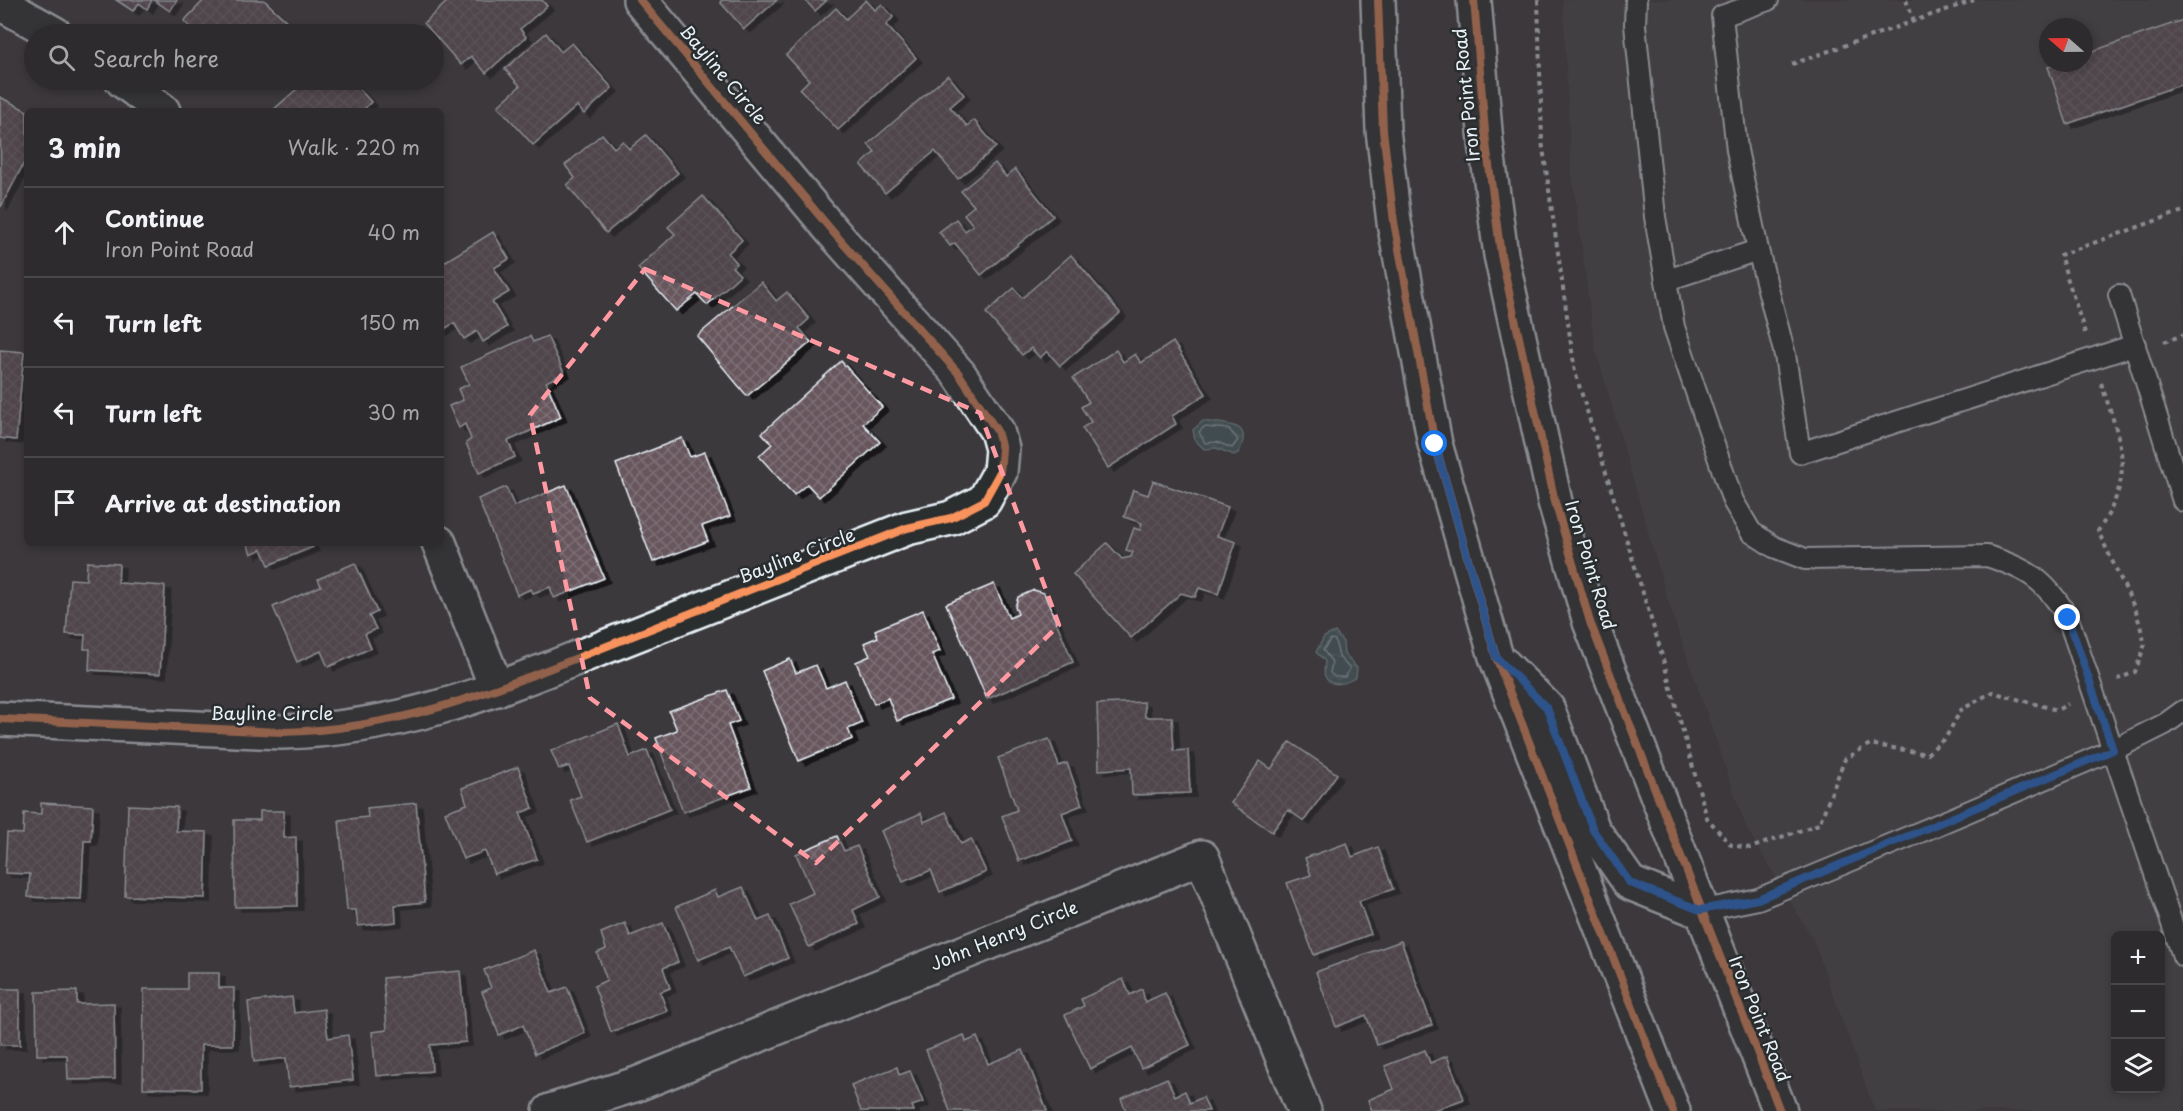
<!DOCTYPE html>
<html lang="en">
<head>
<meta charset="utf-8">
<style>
	:root { --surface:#2d2b2d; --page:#393739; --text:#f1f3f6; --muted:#a7a7aa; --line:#484749 }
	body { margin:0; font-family:"Playpen Sans",sans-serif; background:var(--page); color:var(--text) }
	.controls { position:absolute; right:18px; bottom:18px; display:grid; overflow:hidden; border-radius:9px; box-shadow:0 3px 9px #0003 }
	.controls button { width:54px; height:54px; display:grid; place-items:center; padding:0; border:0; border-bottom:2px solid var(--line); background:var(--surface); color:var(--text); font:30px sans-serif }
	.compass { position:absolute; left:2039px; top:18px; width:54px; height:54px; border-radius:50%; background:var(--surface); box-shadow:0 3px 9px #0003; rotate:290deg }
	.stop { position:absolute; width:18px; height:18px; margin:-14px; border:4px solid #1a73e8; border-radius:50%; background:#fff }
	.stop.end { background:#1a73e8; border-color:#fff; box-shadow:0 2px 6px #0008 }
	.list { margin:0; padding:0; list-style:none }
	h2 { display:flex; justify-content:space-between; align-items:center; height:78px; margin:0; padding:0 24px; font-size:26px }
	h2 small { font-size:20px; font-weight:400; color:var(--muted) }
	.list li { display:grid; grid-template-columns:39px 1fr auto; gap:18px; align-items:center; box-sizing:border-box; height:90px; padding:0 24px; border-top:2px solid var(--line) }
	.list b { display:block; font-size:22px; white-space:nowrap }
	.list p { margin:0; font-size:20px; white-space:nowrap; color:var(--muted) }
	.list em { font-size:20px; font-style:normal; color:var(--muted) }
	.icon { flex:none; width:33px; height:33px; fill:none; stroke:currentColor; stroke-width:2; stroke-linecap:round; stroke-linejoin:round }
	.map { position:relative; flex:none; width:2183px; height:1111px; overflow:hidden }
	.search { position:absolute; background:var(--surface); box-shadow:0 3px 9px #0003; left:24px; top:24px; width:420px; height:66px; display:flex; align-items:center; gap:15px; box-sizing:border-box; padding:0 21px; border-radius:33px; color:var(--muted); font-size:22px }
	.panel { position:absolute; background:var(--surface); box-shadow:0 3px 9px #0003; left:24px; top:108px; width:420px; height:438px; border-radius:9px }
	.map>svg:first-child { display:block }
</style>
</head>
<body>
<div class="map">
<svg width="2183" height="1111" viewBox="0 0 2183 1111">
	<defs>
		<pattern id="water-ripples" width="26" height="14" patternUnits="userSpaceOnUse" patternTransform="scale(1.5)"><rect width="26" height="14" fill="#476569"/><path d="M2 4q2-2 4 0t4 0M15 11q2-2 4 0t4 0" fill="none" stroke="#627c7f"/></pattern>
		<pattern id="building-cross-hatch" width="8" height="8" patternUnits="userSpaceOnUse" patternTransform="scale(1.5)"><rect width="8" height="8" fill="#67565d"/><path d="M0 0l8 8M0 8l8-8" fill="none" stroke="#7d6f75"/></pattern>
		<filter id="shadow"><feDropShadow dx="6" dy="4" stdDeviation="0" flood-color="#0009"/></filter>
	</defs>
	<rect width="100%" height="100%" fill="#3c393c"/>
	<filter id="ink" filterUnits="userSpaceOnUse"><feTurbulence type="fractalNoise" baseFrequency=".0167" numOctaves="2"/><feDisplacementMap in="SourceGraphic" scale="12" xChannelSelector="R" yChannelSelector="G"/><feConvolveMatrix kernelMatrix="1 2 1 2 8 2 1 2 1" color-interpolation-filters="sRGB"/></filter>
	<g filter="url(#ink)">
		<!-- built -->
		<path fill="#4c464a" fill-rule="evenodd" d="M1563,0H2183V1111H1875L1813,939L1746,827L1669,604L1595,347L1571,166ZM2048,27H2084V63H2048ZM2116,936H2160V1088H2116Z"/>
		<!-- water -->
		<g fill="url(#water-ripples)" stroke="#879da2" stroke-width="1.5">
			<path d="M1203,421C1224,425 1256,420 1238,453L1234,455L1216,448L1204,449L1195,440L1193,430Z"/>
			<path d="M1335,632L1343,642L1344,654L1357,668L1356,677C1348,683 1330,689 1325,676C1323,672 1325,666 1325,661L1316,652L1324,637Z"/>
		</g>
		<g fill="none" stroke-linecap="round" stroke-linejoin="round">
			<!-- shore -->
			<g stroke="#a8b9bf" stroke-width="1.5">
				<path d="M1204,427L1229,429L1238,440L1232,448L1217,442L1205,443L1199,432Z"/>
				<path d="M1331,639L1335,640L1339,657L1350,669L1345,677H1335L1330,673L1332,662L1323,650Z"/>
			</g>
		</g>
		<!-- building -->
		<g fill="url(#building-cross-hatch)" stroke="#e8f1f8" stroke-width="1.5" filter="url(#shadow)">
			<path d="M116,0H152L147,9L139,3L133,11Z"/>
			<path d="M154,0H177L170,11Z"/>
			<path d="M204,0H264L293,27L286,34H186L191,28L184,21Z"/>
			<path d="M449,0H542L547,6L520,29L526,37L486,73L471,56L461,65L424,23Z"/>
			<path d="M722,0H777L744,29L720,2Z"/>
			<path d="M805,0H827L815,11Z"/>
			<path d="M866,0L875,10L882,4L893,17L886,25L916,58L838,130L800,89L809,80L786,55L836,8L846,19Z"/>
			<path d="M2183,20V84L2067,124L2048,67L2058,63H2084V54Z"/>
			<path d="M546,33L561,52L572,43L612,88L584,114L577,106L533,145L498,106L520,86L505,69Z"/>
			<path d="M948,75L964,95L950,107L967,126L974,120L996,147L958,179L935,151L885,193L861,165L875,152L868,144Z"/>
			<path d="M307,80H351L371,102L362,111H272Z"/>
			<path d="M0,97L27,111V157L1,207Z"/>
			<path d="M602,134L614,148L623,141L629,149L646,135L678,173L606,233L567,185L575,178L565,165Z"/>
			<path d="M995,163L1006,177L1015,169L1053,216L981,275L955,243L950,246L939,232L956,219L965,231L973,225L964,214L974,206L961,191Z"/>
			<path d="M703,196L742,240L728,253L737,263L732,267L740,275L707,305L697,294L676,311L638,268L675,234L668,227Z"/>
			<path d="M493,232L509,259L494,268L509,292L492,302L507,327L483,342L477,331L464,339L454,323L441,331V264Z"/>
			<path d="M1071,255L1120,313L1060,366L1047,351L1040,358L1031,348L1022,355L986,313L1014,288L1022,298Z"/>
			<path d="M761,282L776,301L787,292L809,319L799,328L811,342L747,396L697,336Z"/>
			<path d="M530,336L533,342L547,336L564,373L546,382L561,417L508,441L515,457L479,473L466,443L471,439L465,424L459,428L449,406L463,400L458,389L469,384L461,367Z"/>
			<path d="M1173,342L1206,394L1172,416L1176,424L1108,468L1082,428L1091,422L1081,407L1089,402L1073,378L1116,350L1123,362L1135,354L1141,363Z"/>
			<path d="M0,350L24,352L16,440L0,438Z"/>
			<path d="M841,361L882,407L863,424L880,442L819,497L807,484L794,495L759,456L772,444L762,433Z"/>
			<path d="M682,438L690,457L705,452L730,516L702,526L708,541L653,562L616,464Z"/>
			<path d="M1153,481L1228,507L1217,536L1236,542L1218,594L1199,588L1195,597L1181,593L1131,638L1073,574L1107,543L1122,559L1131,557L1133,552L1126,550L1134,528L1140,530L1142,523L1124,517L1133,490L1148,495Z"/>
			<path d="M566,485L604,578L554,598L550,587L533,593L531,589L517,595L478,499L506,487L514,506Z"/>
			<path d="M247,543H311L313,547L269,565L262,549L251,554Z"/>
			<path d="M87,562L119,564L118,583L165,586L160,674L89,670L90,649H84L85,635L66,634L70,579L86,580Z"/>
			<path d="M355,563L377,612L369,616L376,629L365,634L371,648L328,667L321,651L297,662L273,607L321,586L318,579Z"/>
			<path d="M994,584L1009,618L1018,614L1015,607L1018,597L1034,590L1044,593L1073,662L987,699L946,604Z"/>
			<path d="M923,610L940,651L932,654L951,699L897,721L888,698L874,704L856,662L870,656L864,643L878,637L875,630Z"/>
			<path d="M790,659L796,673L816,665L826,688L845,680L862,723L848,729L852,739L799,761L762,671Z"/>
			<path d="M727,690L739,721L728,725L751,787L683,812L656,738L677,730L669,711Z"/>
			<path d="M1144,702L1145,717H1172L1174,751L1188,750L1190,793L1132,795L1131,768L1099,770L1097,704Z"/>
			<path d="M618,724L630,757L647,750L670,809L587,842L570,800L581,796L569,766L559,769L551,751Z"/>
			<path d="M1049,739L1059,766L1067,763L1082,805L1062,813L1072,841L1019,861L1002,816L1017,810L998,758Z"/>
			<path d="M1290,742L1337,774L1304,821L1288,810L1272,832L1231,803L1260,761L1271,769Z"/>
			<path d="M518,767L533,808L520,813L537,859L494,874L485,851L463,859L445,812L467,804L462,788Z"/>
			<path d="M41,803L93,806L91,841H84L81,899L28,897L30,874L5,873L7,833L23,834L24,813L41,814Z"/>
			<path d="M416,803L425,902L395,905L396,922L358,926L356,910H347L339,820L368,817L367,808Z"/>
			<path d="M128,805L177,807L176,831L207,832L205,898L125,896Z"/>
			<path d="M260,811H284V838L296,837L297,906L235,907L234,820H260Z"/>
			<path d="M946,812L961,844L971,839L986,872L940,892L931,870L903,882L881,831L921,813L924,822Z"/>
			<path d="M837,836L844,851L857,846L880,897L853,910L859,924L809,947L789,904L813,893L796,854Z"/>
			<path d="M1347,843L1352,857L1378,847L1393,889L1359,901L1371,934L1314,955L1287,883L1311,875L1305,858Z"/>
			<path d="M743,887L758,921L770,916L788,958L743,977L729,947L698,960L676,907L715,890L718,897Z"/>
			<path d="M625,923L630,936L663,923L678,962L663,968L670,988L660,992L667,1011L611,1032L594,986L607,980L597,953L606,949L601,933Z"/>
			<path d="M1401,941L1432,1025L1377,1045L1366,1015L1336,1027L1316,972Z"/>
			<path d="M534,950L551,993L567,987L585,1033L535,1054L523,1025L499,1035L482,992L491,988L484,970Z"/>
			<path d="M460,971L466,1042L430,1045L432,1071L376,1076L372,1032L387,1030L383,978Z"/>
			<path d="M187,973H219V988H234L233,1045H201V1089L143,1088L144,989H187Z"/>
			<path d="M1123,979L1130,995L1142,989L1145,1002L1165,993L1190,1045L1141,1068L1132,1048L1090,1069L1065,1015L1084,1006L1081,999Z"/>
			<rect x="0" y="989" width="20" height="56"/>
			<path d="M77,991V1004L114,1003L115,1079L68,1080L67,1055H37L36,992Z"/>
			<path d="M292,997L294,1013L324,1009L328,1038L348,1035L353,1080L289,1087L286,1058L254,1062L248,1002Z"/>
			<path d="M964,1035L966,1042L977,1037L988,1064L1023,1050L1047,1111H950L926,1050Z"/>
			<path d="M1425,1050L1430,1063L1447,1056L1464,1099L1432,1111H1372L1368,1100L1394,1089L1385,1066Z"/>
			<path d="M897,1067L899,1075L910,1071L923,1102L912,1106L914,1111H861L851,1085Z"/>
			<path d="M1167,1078L1175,1096L1185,1091L1190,1103L1203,1097L1209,1111H1126L1121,1099Z"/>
		</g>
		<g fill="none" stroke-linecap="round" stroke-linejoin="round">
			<!-- service casing -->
			<g stroke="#e8f1f8" stroke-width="24">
				<g id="service">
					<path d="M1636,0L1635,25L1655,217L1674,327L1733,501L1751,532L1774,547L1805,559L1987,556C2028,569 2046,580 2068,618L2183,956"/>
					<path d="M1768,0L1722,16L1737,150L1758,250L1785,355L1800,453L2135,345"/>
					<path d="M1667,280L1758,250"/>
					<path d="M2119,295L2183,501"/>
					<path d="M1700,911L1758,899L1925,830L2113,750L2165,724L2183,711"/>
				</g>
			</g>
			<!-- minor casing -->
			<g stroke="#e8f1f8" stroke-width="38">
				<g id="minor">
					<path d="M0,3L55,34"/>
					<path d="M122,80L163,111"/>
					<path d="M439,543L497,689"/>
					<path d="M0,719L282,732C411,729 507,685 625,639C719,602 813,565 907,528L951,518L984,501L1000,472L1002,449L997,431L959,374L833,232L640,0"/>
					<path d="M550,1111L637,1084L1202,857L1304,1111"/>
				</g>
			</g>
			<!-- secondary casing -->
			<g stroke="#e8f1f8" stroke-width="38">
				<g id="secondary">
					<path d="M1378,0L1383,130L1394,222L1435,444L1496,657L1673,1111"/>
					<path d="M1474,0L1486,143L1501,255L1555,502L1590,622L1780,1111"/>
					<path d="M1504,665L1547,708L1593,830L1630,883L1700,911"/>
				</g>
			</g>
			<!-- path -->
			<g stroke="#e8f1f8" stroke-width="4" stroke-dasharray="4.5 4.5" stroke-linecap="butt">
				<path d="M1538,0L1542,141L1575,372L1659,645L1707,818L1731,845L1750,848L1819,824L1845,759L1870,744L1927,754L1946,737L1961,710L1992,692L2057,710L2068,704"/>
				<path d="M1906,0L1914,21"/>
				<path d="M1792,64L1974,0"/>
				<path d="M2085,333L2060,255L2183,211"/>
				<path d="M2164,342L2183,335"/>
				<path d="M2101,383C2121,444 2137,473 2098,531L2136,611L2145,644L2135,672L2118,679"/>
			</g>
			<!-- service -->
			<use href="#service" stroke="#2a2d2e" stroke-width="20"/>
			<!-- minor -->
			<use href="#minor" stroke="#2a2d2e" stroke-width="33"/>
			<!-- secondary -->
			<use href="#secondary" stroke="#2a2d2e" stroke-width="33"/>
			<!-- cycleway casing -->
			<g stroke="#2a2d2e" stroke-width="11">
				<g id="cycleway">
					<path d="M1378,0L1383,130L1394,222L1435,444L1496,657L1673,1111"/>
					<path d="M1474,0L1486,143L1501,255L1555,502L1590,622L1780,1111"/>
					<path d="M0,719L282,732C411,729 507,685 625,639C719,602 813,565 907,528L951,518L984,501L1000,472L1002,449L997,431L959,374L833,232L640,0"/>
				</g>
			</g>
			<!-- cycleway -->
			<use href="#cycleway" stroke="#f8935d" stroke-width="8"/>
		</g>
	</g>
	<g fill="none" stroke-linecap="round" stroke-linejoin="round" filter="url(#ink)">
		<!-- route -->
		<path stroke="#1a73e8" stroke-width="8" d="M1435,444L1496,657L1547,708L1593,830L1630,883L1700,910L1758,899L2113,750L2068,618"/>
	</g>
	<!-- marked area -->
	<path d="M0 0H2183V1111H0ZM645,269L980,413L1059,625L816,863L590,698L530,415Z" fill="#3c393c" fill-opacity=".55" fill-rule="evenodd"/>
	<path fill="none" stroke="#ff9aa2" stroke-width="4.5" stroke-dasharray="12 8" stroke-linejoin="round" d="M645,269L980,413L1059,625L816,863L590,698L530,415Z"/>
	<g text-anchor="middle" stroke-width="5" stroke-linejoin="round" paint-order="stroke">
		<!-- street labels -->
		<g font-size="18" fill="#e8f1f8" stroke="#2a2d2e">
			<text transform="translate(723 75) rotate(50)" y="6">Bayline Circle</text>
			<text transform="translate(1467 95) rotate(-96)" y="6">Iron Point Road</text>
			<text transform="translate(797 556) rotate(-21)" y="6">Bayline Circle</text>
			<text transform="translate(1590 565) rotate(73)" y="6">Iron Point Road</text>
			<text x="272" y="720">Bayline Circle</text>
			<text transform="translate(1004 936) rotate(-22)" y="6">John Henry Circle</text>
			<text transform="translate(1759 1019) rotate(68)" y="6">Iron Point Road</text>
		</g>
	</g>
</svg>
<div class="controls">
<button>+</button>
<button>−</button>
<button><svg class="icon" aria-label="layers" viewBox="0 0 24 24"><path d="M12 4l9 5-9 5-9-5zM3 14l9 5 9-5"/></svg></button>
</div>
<svg class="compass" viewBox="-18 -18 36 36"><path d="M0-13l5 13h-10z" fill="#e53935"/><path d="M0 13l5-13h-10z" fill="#a7a7aa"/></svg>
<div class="stop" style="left:1435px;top:444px"></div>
<div class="stop end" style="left:2068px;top:618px"></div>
<div class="search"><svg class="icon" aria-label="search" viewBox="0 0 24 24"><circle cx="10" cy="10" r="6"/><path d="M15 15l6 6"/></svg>Search here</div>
<section class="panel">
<h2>3 min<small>Walk · 220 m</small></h2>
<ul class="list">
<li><svg class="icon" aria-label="ahead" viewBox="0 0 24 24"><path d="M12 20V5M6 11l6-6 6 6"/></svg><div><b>Continue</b><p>Iron Point Road</p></div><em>40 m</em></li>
<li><svg class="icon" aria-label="left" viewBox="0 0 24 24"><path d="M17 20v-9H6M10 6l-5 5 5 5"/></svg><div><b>Turn left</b></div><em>150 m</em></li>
<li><svg class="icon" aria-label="left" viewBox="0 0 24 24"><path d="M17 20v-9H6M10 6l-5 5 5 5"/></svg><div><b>Turn left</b></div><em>30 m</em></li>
<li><svg class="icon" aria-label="arrive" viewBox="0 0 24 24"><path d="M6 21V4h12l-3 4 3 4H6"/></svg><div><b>Arrive at destination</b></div></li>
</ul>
</section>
</div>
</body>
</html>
